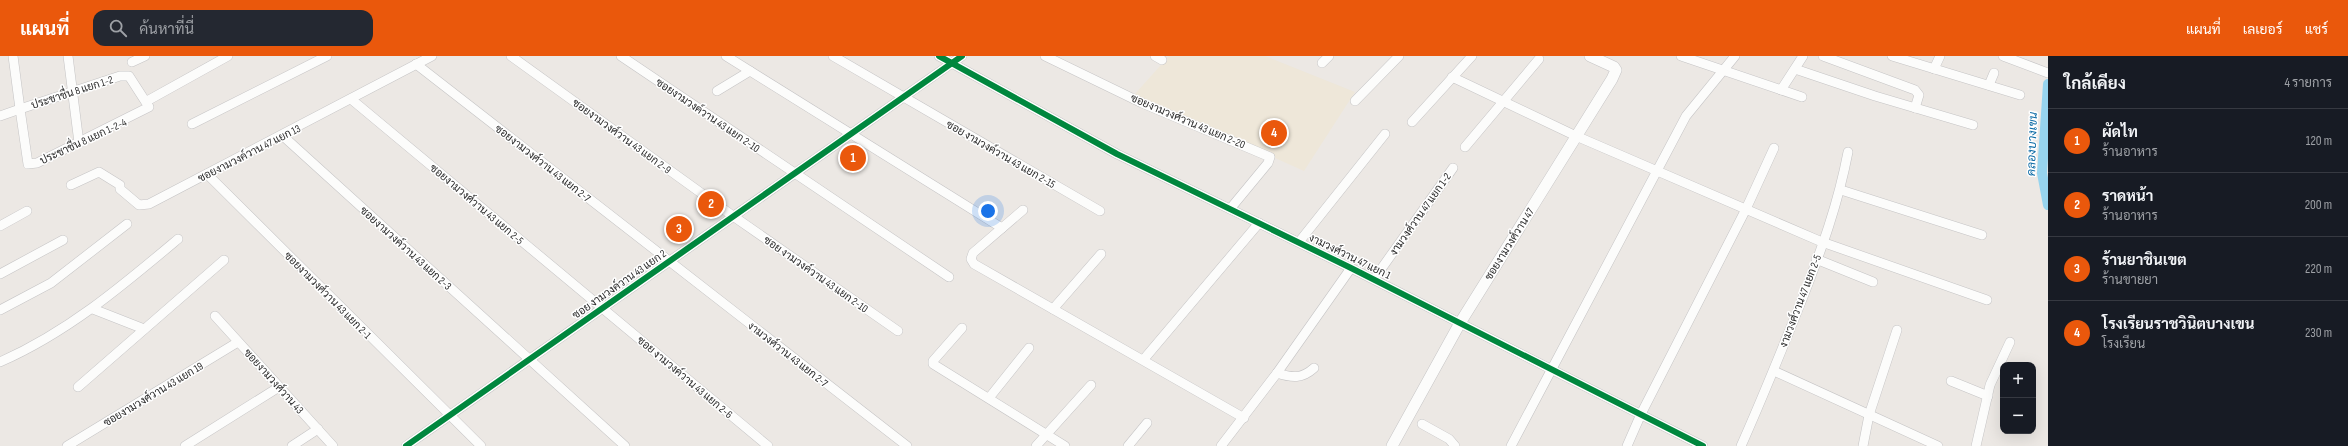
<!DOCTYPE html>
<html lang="th">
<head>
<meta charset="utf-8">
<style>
	:root { --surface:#171b24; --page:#242831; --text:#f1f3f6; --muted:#9ea1a6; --line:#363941; --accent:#ea580c }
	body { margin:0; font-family:"Sofia Sans Condensed",Sarabun,sans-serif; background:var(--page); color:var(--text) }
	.controls { position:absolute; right:12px; bottom:12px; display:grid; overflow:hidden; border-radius:8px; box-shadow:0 4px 16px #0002 }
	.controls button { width:36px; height:36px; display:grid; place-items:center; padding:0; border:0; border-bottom:1px solid var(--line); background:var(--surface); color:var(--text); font:20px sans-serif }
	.you { position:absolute; left:988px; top:155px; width:14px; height:14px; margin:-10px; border:3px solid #fff; border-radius:50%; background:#1a73e8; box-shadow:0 0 0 6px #1a73e833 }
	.badge { display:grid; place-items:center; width:26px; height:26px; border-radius:50%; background:var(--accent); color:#fff; font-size:13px; font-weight:700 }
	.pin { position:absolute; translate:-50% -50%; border:2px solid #fff; box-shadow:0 1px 4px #0006 }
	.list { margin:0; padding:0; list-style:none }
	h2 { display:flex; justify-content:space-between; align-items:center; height:52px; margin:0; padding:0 16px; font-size:17px }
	h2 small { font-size:13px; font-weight:400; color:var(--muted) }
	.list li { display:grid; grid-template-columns:26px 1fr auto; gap:12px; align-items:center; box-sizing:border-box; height:64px; padding:0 16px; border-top:1px solid var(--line) }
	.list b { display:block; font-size:15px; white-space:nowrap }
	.list p { margin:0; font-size:13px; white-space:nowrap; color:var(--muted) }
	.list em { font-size:13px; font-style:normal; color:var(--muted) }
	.icon { flex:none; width:22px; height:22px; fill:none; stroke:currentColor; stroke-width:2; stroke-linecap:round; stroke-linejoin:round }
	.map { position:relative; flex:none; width:2048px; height:390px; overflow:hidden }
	header { display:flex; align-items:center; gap:24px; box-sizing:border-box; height:56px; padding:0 20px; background:var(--accent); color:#fff }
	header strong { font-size:19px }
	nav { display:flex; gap:22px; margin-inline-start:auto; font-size:14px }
	.search { width:280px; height:36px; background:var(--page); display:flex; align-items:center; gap:10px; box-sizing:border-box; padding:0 14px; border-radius:12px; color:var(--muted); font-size:15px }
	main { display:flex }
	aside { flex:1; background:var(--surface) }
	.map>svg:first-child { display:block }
</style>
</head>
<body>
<header>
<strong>แผนที่</strong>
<div class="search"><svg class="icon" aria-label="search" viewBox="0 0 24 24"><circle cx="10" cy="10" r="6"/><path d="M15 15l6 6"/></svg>ค้นหาที่นี่</div>
<nav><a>แผนที่</a><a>เลเยอร์</a><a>แชร์</a></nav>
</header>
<main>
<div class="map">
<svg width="2048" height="390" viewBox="0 0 2048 390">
	<rect width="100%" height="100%" fill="#ece8e4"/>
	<!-- education -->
	<path fill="#eee7d9" d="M1169,0H1265L1355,36L1304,115L1134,39Z"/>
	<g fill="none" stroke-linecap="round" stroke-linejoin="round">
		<!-- canal -->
		<path stroke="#97d4ee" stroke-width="10" d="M2048,28L2042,117L2048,149"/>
		<!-- minor casing -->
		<g stroke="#c5c4c5" stroke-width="10">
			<g id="minor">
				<path d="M13,0L20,53"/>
				<path d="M68,0L79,87"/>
				<path d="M511,0L733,160L898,275"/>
				<path d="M621,0L949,221"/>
				<path d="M726,0L1002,172"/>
				<path d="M833,0L1100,155"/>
				<path d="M939,0L1117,98L1351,212L1703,390"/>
				<path d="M1045,0L1142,47L1270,101L1268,107L1230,153"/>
				<path d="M1155,0L1162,4"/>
				<path d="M1681,0L1802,41"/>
				<path d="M1823,0L1915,34L1919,39L1915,52"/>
				<path d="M1892,0L2020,39"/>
				<path d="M2003,0L2048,17"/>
				<path d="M132,6L145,0"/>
				<path d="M1322,7L1329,0"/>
				<path d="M416,8L907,390"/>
				<path d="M1795,13L1875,40L1973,69"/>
				<path d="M1934,13L1940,0"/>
				<path d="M120,20H129L149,51L37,107L28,108L20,53Z"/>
				<path d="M1452,21L1576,80L1822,186L1987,244"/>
				<path d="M1989,29L1994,17"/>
				<path d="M1781,34L1803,0"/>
				<path d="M717,35L750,15"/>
				<path d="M351,43L768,390"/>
				<path d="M147,45L228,0"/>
				<path d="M1355,45L1399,0"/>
				<path d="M0,60L20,53"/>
				<path d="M1412,66L1472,0"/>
				<path d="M192,68L327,0"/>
				<path d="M283,80L625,390"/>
				<path d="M1465,91L1539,3"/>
				<path d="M207,118L481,390"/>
				<path d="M71,129L99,116L120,129V133L139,149L149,148L432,0"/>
				<path d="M1841,134L1982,179"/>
				<path d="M1023,154L973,197L971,203L974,208L1244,362"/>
				<path d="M0,170L27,155"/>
				<path d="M1299,186L1385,78"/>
				<path d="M1816,203L1873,226"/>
				<path d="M0,218L63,184"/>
				<path d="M1374,223L1453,112"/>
				<path d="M93,253L144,273"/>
				<path d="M1053,253L1101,198"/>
				<path d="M0,254L51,227L127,168"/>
				<path d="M215,260L333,390"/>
				<path d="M962,272L933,305V308L1065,390"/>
				<path d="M1144,303L1259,167"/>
				<path d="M0,306C68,276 122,230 178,183"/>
				<path d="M1774,315L1938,390"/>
				<path d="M1277,317C1292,322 1302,323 1314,312"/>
				<path d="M1951,325L1988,340"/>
				<path d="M78,331L224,204"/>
				<path d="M989,342L1029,292"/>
				<path d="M1422,368L1449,383L1455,390"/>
				<path d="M67,390L238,286"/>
				<path d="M185,390L279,331"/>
				<path d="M292,390L318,373"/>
				<path d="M406,390L962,0"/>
				<path d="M1036,390L1091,329"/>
				<path d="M1128,390L1147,367"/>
				<path d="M1221,390L1277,317L1351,212"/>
				<path d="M1511,390L1686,60L1735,0"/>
				<path d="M1627,390L1641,358L1746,153L1774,92"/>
				<path d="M1741,390C1763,341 1783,291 1803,241C1822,192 1838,148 1848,96"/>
				<path d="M1863,390L1869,359L1897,274"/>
				<path d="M1976,390L1990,329L2010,286"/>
			</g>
		</g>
		<!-- tertiary casing -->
		<g stroke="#c5c4c5" stroke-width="12">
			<path id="tertiary" d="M1392,390L1460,267L1612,23L1616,14L1614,11L1590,0"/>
		</g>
		<!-- minor -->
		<use href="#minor" stroke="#fcfcfb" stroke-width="9"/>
		<!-- tertiary -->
		<use href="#tertiary" stroke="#fcfcfb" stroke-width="11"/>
		<!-- cycleway casing -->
		<g stroke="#fff" stroke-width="8">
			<g id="cycleway">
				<path d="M939,0L1117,98L1351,212L1703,390"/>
				<path d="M406,390L962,0"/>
			</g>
		</g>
		<!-- cycleway -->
		<use href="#cycleway" stroke="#00873e" stroke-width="6"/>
	</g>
	<g text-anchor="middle" stroke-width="3" stroke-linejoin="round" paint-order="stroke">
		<!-- street labels -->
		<g font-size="11" fill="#2e2e2e" stroke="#fff">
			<text transform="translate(72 36) rotate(-18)" y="4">ประชาชื่น 8 แยก 1-2</text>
			<text transform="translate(708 59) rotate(34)" y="4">ซอยงามวงค์วาน 43 แยก 2-10</text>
			<text transform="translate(1188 65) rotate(23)" y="4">ซอยงามวงศ์วาน 43 แยก 2-20</text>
			<text transform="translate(622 80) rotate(36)" y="4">ซอยงามวงศ์วาน 43 แยก 2-9</text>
			<text transform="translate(83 85) rotate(-25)" y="4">ประชาชื่น 8 แยก 1-2-4</text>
			<text transform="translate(249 97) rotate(-27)" y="4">ซอยงามวงค์วาน 47 แยก 13</text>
			<text transform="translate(1001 98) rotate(30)" y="4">ซอย งามวงค์วาน 43 แยก 2-15</text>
			<text transform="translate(543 107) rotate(38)" y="4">ซอยงามวงศ์วาน 43 แยก 2-7</text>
			<text transform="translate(477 148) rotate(40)" y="4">ซอยงามวงศ์วาน 43 แยก 2-5</text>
			<text transform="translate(1420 158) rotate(-55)" y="4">งามวงศ์วาน 47 แยก 1-2</text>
			<text transform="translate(1509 188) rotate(-58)" y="4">ซอยงามวงศ์วาน 47</text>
			<text transform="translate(406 192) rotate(42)" y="4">ซอยงามวงค์วาน 43 แยก 2-3</text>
			<text transform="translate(1350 200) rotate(26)" y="4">งามวงศ์วาน 47 แยก 1</text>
			<text transform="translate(816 218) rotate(35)" y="4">ซอย งามวงค์วาน 43 แยก 2-10</text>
			<text transform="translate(619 228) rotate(-35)" y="4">ซอย งามวงค์วาน 43 แยก 2</text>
			<text transform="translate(328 239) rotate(45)" y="4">ซอยงามวงศ์วาน 43 แยก 2-1</text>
			<text transform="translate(1800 245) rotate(-69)" y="4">งามวงศ์วาน 47 แยก 2-5</text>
			<text transform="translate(788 298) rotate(38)" y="4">งามวงศ์วาน 43 แยก 2-7</text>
			<text transform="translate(685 321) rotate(40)" y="4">ซอย งามวงค์วาน 43 แยก 2-6</text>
			<text transform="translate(274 325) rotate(48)" y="4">ซอยงามวงศ์วาน 43</text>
			<text transform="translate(153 338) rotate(-31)" y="4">ซอยงามวงศ์วาน 43 แยก 19</text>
		</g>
		<!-- water labels -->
		<g font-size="12" font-style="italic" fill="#0b6aa5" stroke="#fff">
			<text transform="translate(2032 88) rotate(-88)" y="4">คลองบางเขน</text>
		</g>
	</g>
</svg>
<div class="controls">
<button>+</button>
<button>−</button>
</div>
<div class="you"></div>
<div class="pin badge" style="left:853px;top:102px">1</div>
<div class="pin badge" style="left:711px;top:148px">2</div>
<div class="pin badge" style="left:679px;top:173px">3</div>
<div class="pin badge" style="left:1274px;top:77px">4</div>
</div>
<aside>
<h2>ใกล้เคียง<small>4 รายการ</small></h2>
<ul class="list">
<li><span class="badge">1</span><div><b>ผัดไท</b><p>ร้านอาหาร</p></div><em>120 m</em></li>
<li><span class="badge">2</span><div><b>ราดหน้า</b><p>ร้านอาหาร</p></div><em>200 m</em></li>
<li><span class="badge">3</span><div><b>ร้านยาชินเขต</b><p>ร้านขายยา</p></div><em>220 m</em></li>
<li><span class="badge">4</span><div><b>โรงเรียนราชวินิตบางเขน</b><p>โรงเรียน</p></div><em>230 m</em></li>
</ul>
</aside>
</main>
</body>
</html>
